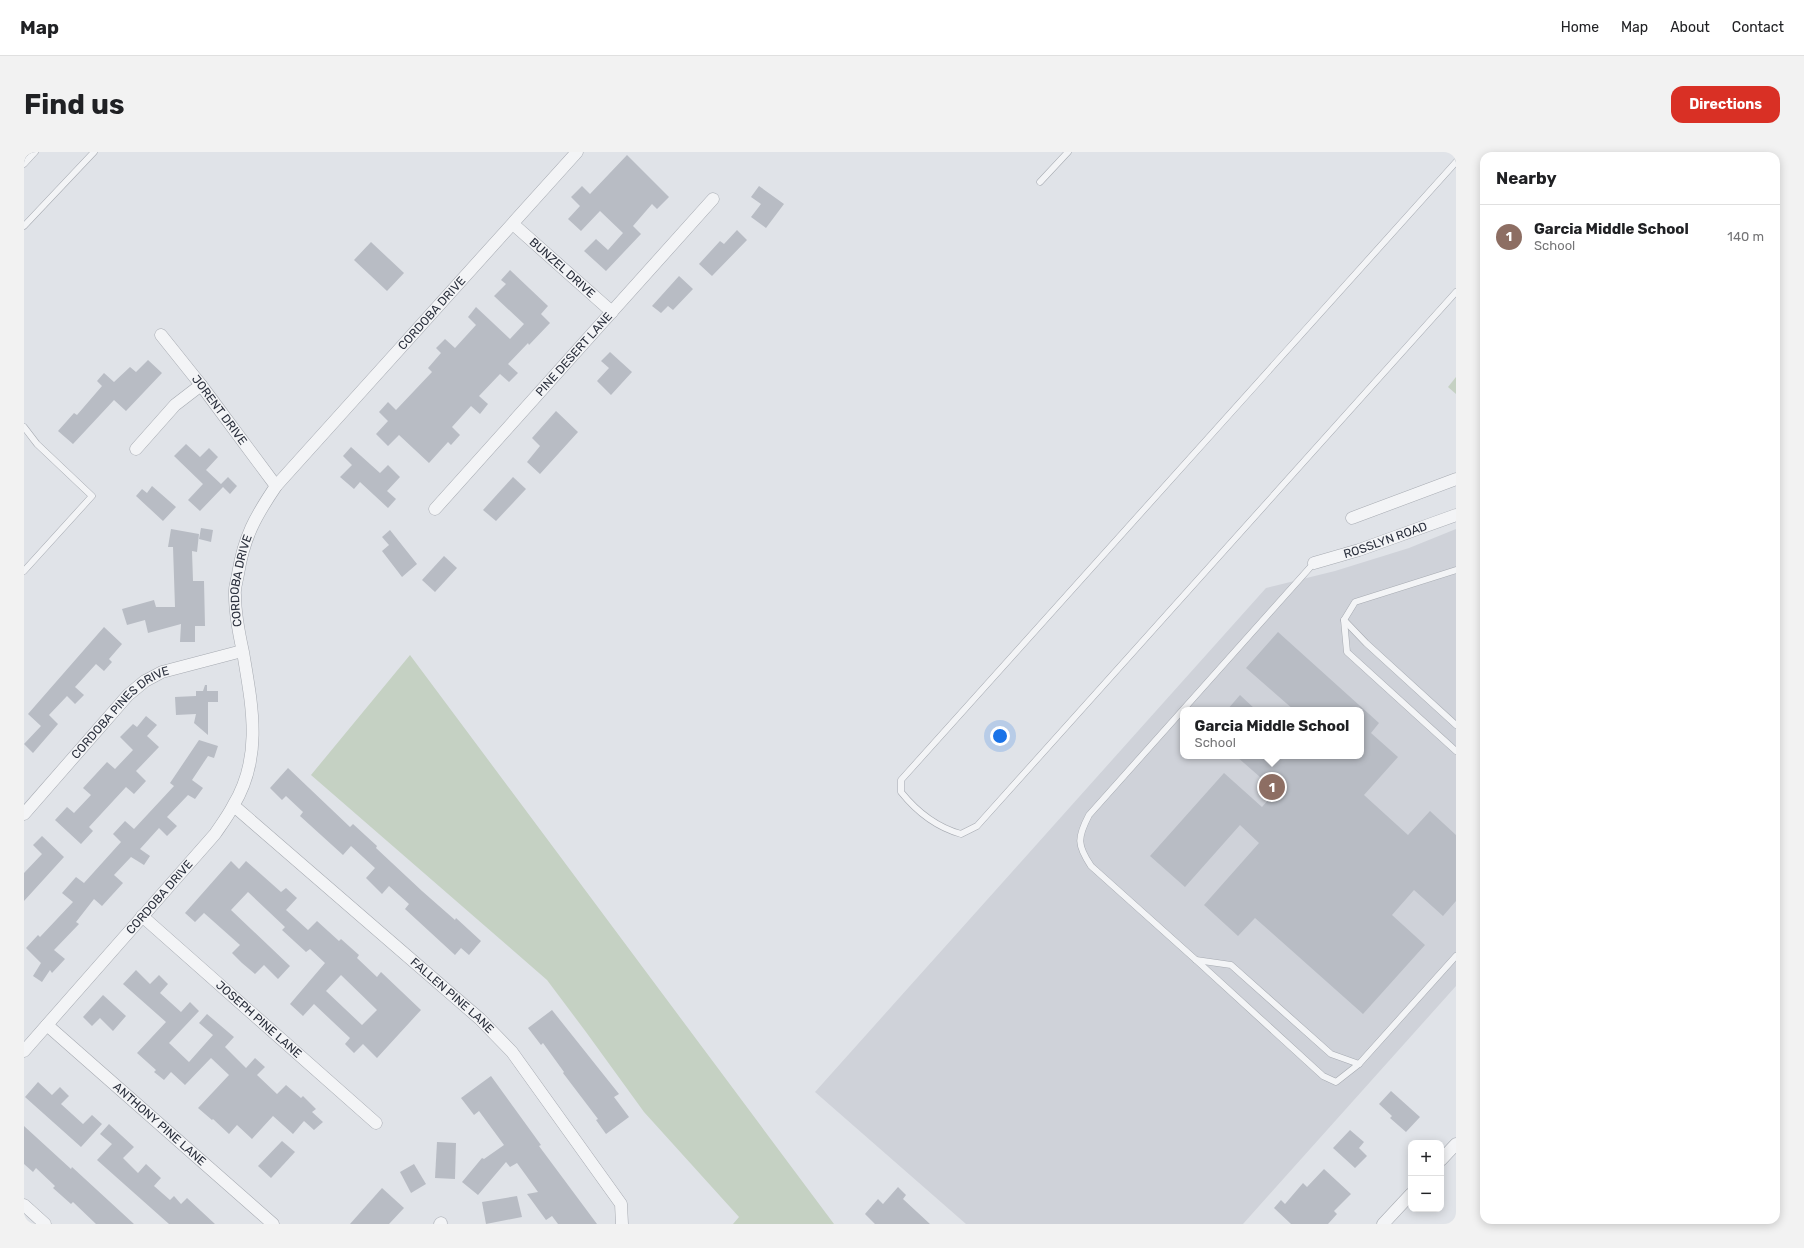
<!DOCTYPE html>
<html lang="en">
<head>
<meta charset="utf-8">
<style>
	:root { --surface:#fff; --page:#f2f2f2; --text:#202124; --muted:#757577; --line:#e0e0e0; --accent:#d93025 }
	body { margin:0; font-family:Rubik,sans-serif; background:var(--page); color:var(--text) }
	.controls { position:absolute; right:12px; bottom:12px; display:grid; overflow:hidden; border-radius:8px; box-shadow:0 2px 10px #0003 }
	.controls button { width:36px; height:36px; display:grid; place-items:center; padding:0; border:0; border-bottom:1px solid var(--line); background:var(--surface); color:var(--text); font:20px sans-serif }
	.you { position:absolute; left:976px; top:584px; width:14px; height:14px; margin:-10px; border:3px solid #fff; border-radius:50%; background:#1a73e8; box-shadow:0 0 0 6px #1a73e833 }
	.badge { display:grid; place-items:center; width:26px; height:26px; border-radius:50%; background:var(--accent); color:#fff; font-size:13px; font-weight:700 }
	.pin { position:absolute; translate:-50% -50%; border:2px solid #fff; box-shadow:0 1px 4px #0006 }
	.popup { position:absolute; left:1156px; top:555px; width:184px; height:52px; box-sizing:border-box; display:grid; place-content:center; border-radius:8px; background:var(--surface); filter:drop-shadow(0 1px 3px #0005); font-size:13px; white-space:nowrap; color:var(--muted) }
	.popup b { font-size:15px; color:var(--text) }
	.popup::after { content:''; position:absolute; left:50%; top:100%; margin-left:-8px; border:8px solid transparent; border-top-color:var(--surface) }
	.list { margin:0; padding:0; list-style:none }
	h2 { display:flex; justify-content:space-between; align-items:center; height:52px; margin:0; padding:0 16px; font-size:17px }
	h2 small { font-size:13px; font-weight:400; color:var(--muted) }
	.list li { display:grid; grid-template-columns:26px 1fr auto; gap:12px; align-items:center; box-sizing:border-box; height:64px; padding:0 16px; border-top:1px solid var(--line) }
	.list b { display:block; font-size:15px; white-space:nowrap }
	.list p { margin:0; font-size:13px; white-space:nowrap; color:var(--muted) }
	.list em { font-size:13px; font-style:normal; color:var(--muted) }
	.map { position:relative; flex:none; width:1432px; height:1072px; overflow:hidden; border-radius:12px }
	header { display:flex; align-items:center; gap:24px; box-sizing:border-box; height:56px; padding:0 20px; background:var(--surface); border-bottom:1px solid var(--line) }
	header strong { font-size:19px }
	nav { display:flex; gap:22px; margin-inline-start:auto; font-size:14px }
	.intro { display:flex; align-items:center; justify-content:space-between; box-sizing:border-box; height:96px; padding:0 24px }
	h1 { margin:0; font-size:28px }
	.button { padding:10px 18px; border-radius:12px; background:var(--accent); color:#fff; font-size:14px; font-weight:700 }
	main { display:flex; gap:24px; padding:0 24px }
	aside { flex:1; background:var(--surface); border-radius:12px; box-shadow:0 2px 10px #0003 }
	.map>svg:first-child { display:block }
</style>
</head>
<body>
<header>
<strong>Map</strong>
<nav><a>Home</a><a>Map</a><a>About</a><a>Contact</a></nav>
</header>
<div class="intro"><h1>Find us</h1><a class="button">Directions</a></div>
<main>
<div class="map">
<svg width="1432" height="1072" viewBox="0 0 1432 1072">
	<rect width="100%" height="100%" fill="#e0e3e8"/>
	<!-- built -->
	<path fill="#cfd2d9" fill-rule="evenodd" d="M1432,377V834L1219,1072H942L791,940L1242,436L1311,419L1385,396ZM1159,558H1337V604H1159Z"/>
	<!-- green -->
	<g fill="#c5d1c3">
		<path d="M1432,225V242L1424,235Z"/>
		<path d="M386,503L810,1072H709L715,1065L620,960L562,880L523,828L287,623Z"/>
	</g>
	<!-- building -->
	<g fill="#b8bcc4" fill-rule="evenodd">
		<path d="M603,3L645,45L633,57L628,52L609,74L617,82L582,119L560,99L572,87L584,98L599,81L576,59L557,79L544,67L556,54L547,45L558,34L566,42Z"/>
		<path d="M735,34L760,52L742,76L727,65L737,52L727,45Z"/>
		<path d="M713,78L723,88L688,124L675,112L696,89L700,92Z"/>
		<path d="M347,90L380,121L363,139L330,108Z"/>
		<path d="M486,118L524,154L517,162L526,171L505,193L504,191L484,212L494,221L485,230L476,222L455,244L464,252L456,262L447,254L428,275L436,283L427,293L424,290L405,311L375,283L364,294L352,282L364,269L355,260L364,250L372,258L408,220L404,216L417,201L412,196L421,187L431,196L452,173L444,165L452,155L486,187L500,172L470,144L482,132L477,128Z"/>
		<path d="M655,124L669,137L649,158L644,154L637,161L628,154Z"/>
		<path d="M586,200L608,220L587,243L573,229L585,216L577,209Z"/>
		<path d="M124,208L138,221L102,259L90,248L49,292L34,279L50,261L53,263L78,234L73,229L80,221L90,230L106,215L112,220Z"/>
		<path d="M532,259L554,280L516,322L503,310L516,294L508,286Z"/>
		<path d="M162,292L176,305L185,296L194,305L182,318L197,332L204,325L213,334L206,342L199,335L176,359L164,348L179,332L150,304Z"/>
		<path d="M327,295L356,321L364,313L376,325L363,339L372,347L364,356L336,330L330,337L316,325L328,313L319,304Z"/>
		<path d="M489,325L502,337L472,369L459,358Z"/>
		<path d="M128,334L152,355L139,369L112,344L118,337L123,341Z"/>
		<path d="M177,376L189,378L187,390L175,387Z"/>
		<path d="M147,377L175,382L173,400L168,399L169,429H180L181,474H171V490H156L157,472L124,481L121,468L103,473L98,457L130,448L132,455H151L149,395H144Z"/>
		<path d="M366,378L393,412L378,425L358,399L365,393L358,385Z"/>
		<path d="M420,404L433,416L411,440L398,428Z"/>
		<path d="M80,475L98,492L85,507L88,510L80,519L72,512L51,535L60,543L51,552L43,544L25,563L34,572L9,601L0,592L17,574L4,562Z"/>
		<path d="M1254,480L1355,571L1347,581L1374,605L1340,643L1384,683L1406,659L1432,683V749L1419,764L1390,738L1368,763L1401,793L1339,862L1231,766L1214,784L1180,753L1235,691L1216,673L1161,735L1126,704L1200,621L1238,655L1252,639L1212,604H1337V558H1270L1222,516Z"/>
		<path d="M181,533H183V539H194V550H184V583L170,571L172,562L152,563L151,545L172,544V539H179Z"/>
		<path d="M1216,543L1232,558H1203Z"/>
		<path d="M122,564L133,573L123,584L135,595L112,619L122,629L110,642L102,635L65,675L69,679L57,692L31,668L43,655L50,661L67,643L59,636L83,610L91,617L109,598L96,585L109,572L113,575Z"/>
		<path d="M175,588L194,594L190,606L184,604L168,628L179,636L171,647L164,643L143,665L153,674L143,684L135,676L116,697L126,704L120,713L107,705L90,723L99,731L78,754L70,747L52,770L55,772L30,798L41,807L28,821L26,818L18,830L9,824L17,811L2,796L14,783L16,785L49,750L38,741L52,725L60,731L97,690L89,682L101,669L110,677L150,634L146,631Z"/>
		<path d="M264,616L326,675L329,672L353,694L352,696L398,739L431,768L432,766L457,789L445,803L437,796L431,803L381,757L385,752L365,734L358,742L342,726L351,716L327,694L319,703L276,664L279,660L262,644L258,648L246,636Z"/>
		<path d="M18,684L40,705L0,749V721L18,702L9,693Z"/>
		<path d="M207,709L215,717L222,709L257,740L262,736L273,746L262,758L284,778L293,769L315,789L317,787L335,803L333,806L353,825L357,820L397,858L353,906L339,892L330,901L321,892L326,886L290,852L279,864L266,852L301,811L286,797L282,800L258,778L261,775L224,740L207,758L266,814L254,827L240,813L231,822L218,811L208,801L216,793L180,761L171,770L161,761ZM317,823L353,858L338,873L302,839Z"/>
		<path d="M112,818L126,832L135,823L144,832L136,841L157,860L166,850L175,859L145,891L165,910L189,883L175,871L183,862L210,885L201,895L222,916L231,906L241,915L233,923L253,942L262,933L277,946L279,944L292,957L288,960L299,970L290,978L280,969L269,982L249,964L228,987L213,973L205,982L189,967L188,968L174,956L205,923L187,906L161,933L147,920L140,928L130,920L132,918L113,901L142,870L99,832Z"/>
		<path d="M79,843L102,864L89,879L76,866L68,874L59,865Z"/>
		<path d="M528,858L595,942L590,945L605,965L582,982L572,968L574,967L539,921L540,920L519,891L517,893L504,876Z"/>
		<path d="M467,924L517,993L515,994L573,1072H534L528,1064L522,1068L503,1042L514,1040L493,1011L486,1015L482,1010L454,1043L438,1030L458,1006L460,1007L480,993L455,959L450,963L437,946Z"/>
		<path d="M14,930L28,943L36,935L45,944L37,952L59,972L68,963L78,972L57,995L1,945Z"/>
		<path d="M1367,939L1396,965L1382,980L1366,966L1368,964L1355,952Z"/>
		<path d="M85,972L110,995L99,1006L114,1021L122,1012L137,1026L130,1034L146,1048L150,1044L157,1052L163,1046L191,1072H145L73,1008L88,992L76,982Z"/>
		<path d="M0,974L47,1017L48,1015L110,1072H72L49,1050L47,1052L29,1036L31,1034L12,1016L9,1020L0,1012Z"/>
		<path d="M1326,978L1340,990L1335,996L1343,1004L1331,1016L1309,996Z"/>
		<path d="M258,989L271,1000L247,1026L234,1014Z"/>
		<path d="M413,990L432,991L431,1027L411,1026Z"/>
		<path d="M390,1012L402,1032L387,1041L376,1020Z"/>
		<path d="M1300,1017L1327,1042L1310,1059L1313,1062L1304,1072H1267L1250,1056L1257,1048L1261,1052L1279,1031L1283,1035Z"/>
		<path d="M874,1035L882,1043L879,1047L906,1072H851L841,1062L854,1047L859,1052Z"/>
		<path d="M358,1036L380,1056L365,1072H326Z"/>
		<path d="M493,1044L498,1065L462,1072L458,1050Z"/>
	</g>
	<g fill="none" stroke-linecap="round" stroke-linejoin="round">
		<!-- lane casing -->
		<g stroke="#a6aab1" stroke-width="7">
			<g id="lane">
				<path d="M1432,10L877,628V640C893,660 912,675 937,682L953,674L1432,140"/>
				<path d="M0,12L11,0"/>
				<path d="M1016,30L1044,0"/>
				<path d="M0,74L70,0"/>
				<path d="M0,275L13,292L68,344L0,419"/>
				<path d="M1290,411L1065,663C1053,686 1053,693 1067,714L1172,808L1299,924L1312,930L1335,912L1432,804"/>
				<path d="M1432,418L1331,450L1320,468L1323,500L1432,599"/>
				<path d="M1320,468L1342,491L1432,573"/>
				<path d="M1172,808L1207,813L1307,902L1335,912"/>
			</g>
		</g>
		<!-- street casing -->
		<g stroke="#a6aab1" stroke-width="13">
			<g id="street">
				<path id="s1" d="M489,72L588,160"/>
				<path id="s2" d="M137,183L177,233L252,334"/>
				<path d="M112,297L151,253L177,233"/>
				<path id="s3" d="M411,357L689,47"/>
				<path d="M1328,366L1432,327"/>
				<path id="s4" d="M1290,411L1335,398L1432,363"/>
				<path id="s5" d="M210,654L456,867L488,900L597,1052L598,1072"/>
				<path id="s6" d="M0,662L104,543L121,529L138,520L218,499"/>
				<path id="s7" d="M118,764L352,971"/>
				<path id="s8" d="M23,873L249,1072"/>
				<path id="s9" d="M0,899L191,682C197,673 204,664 209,654C239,605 228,554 219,500C215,482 211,463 211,443C210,436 213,429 214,422C220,385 231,365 252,334L553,0"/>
				<path d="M1417,1008L1432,992"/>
				<path d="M0,1053L21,1072"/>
				<path d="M416,1072L417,1071"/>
				<path d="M1359,1072L1387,1042"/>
			</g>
		</g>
		<!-- lane -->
		<use href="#lane" stroke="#f3f4f6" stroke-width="6"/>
		<!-- street -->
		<use href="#street" stroke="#f3f4f6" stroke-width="12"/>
	</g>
	<g text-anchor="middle" stroke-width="3" stroke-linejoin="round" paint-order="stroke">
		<!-- street labels -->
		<g font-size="12" fill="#2b303d" stroke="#f0f2f5">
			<text dy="4" stroke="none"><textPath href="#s1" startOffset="66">BUNZEL DRIVE</textPath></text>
			<text dy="4" stroke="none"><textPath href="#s9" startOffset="889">CORDOBA DRIVE</textPath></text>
			<text dy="4" stroke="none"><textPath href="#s3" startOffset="208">PINE DESERT LANE</textPath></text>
			<text dy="4" stroke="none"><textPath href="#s2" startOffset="95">JORENT DRIVE</textPath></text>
			<text dy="4" stroke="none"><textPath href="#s4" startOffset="75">ROSSLYN ROAD</textPath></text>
			<text dy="4" stroke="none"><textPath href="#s9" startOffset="553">CORDOBA DRIVE</textPath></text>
			<text dy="4" stroke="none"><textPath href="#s6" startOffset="141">CORDOBA PINES DRIVE</textPath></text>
			<text dy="4" stroke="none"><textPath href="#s9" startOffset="205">CORDOBA DRIVE</textPath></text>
			<text dy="4" stroke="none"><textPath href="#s5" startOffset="289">FALLEN PINE LANE</textPath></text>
			<text dy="4" stroke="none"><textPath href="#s7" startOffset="156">JOSEPH PINE LANE</textPath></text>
			<text dy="4" stroke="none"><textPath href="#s8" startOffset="150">ANTHONY PINE LANE</textPath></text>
		</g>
	</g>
</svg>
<div class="controls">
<button>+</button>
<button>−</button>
</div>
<div class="you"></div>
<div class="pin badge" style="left:1248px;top:635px;background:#8d6e63">1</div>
<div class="popup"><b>Garcia Middle School</b>School</div>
</div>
<aside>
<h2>Nearby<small></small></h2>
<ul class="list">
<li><span class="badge" style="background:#8d6e63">1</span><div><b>Garcia Middle School</b><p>School</p></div><em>140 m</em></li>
</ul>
</aside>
</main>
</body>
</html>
